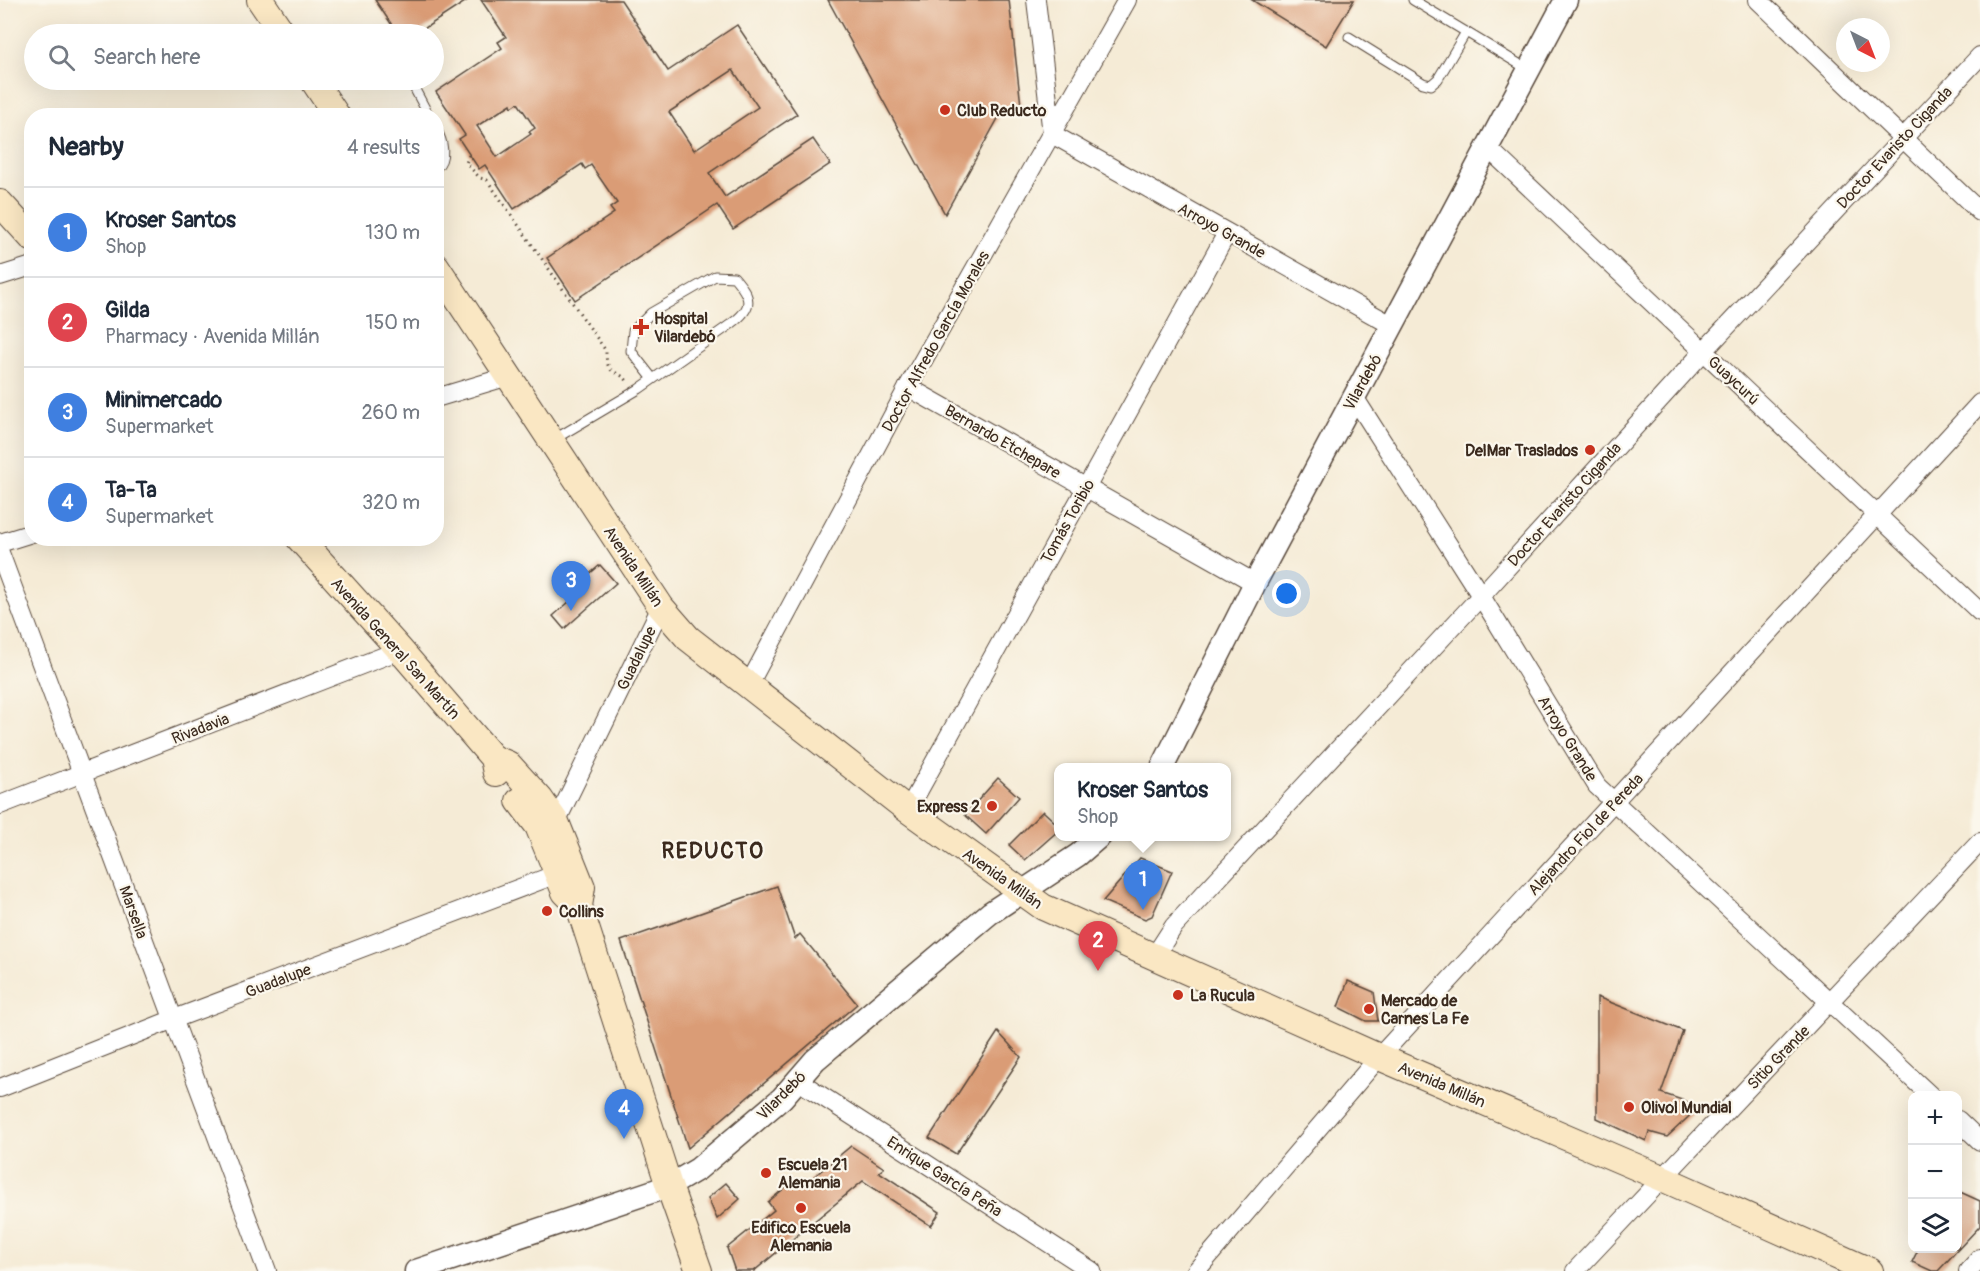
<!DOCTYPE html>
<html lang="en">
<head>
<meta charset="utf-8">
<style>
	:root { --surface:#fff; --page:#f6f6f7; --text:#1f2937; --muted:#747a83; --line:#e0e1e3; --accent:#111827 }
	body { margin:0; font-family:Pangolin,sans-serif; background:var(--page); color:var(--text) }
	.controls { position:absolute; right:18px; bottom:18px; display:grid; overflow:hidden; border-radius:12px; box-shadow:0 6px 24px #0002 }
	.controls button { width:54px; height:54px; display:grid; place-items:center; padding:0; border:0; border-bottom:2px solid var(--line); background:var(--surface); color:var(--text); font:30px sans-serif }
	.compass { position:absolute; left:1836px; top:18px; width:54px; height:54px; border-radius:50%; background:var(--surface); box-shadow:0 6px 24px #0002; rotate:138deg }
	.you { position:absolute; left:1287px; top:594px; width:21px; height:21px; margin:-15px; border:4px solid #fff; border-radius:50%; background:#1a73e8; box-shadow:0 0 0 9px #1a73e833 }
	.badge { display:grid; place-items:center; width:39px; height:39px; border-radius:50%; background:var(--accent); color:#fff; font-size:20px; font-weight:700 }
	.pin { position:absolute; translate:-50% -50px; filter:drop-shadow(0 2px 3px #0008) }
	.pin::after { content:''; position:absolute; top:32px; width:21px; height:18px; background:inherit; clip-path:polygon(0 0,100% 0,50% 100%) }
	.popup { position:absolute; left:1054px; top:763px; width:177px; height:78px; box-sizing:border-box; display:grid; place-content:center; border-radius:12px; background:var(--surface); filter:drop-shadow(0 2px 4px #0005); font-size:20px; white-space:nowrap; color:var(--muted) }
	.popup b { font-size:22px; color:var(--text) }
	.popup::after { content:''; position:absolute; left:50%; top:100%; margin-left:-12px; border:12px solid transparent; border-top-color:var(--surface) }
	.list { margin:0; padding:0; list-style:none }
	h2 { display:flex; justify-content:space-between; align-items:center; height:78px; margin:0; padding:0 24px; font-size:26px }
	h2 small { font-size:20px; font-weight:400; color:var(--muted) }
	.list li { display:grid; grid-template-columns:39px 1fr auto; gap:18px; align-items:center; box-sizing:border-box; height:90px; padding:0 24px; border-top:2px solid var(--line) }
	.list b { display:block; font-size:22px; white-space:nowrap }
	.list p { margin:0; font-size:20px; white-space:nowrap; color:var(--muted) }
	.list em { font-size:20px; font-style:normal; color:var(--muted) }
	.icon { flex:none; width:33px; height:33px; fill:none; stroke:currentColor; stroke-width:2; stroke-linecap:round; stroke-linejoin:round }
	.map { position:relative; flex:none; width:1980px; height:1271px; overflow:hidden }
	.search { position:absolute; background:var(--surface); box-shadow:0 6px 24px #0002; left:24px; top:24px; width:420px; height:66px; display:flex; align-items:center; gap:15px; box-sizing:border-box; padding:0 21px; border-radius:33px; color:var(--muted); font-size:22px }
	.panel { position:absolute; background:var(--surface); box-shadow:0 6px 24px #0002; left:24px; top:108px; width:420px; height:438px; border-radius:24px }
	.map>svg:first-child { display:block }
</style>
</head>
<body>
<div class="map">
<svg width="1980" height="1271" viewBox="0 0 1980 1271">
	<rect width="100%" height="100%" fill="#fbf7ec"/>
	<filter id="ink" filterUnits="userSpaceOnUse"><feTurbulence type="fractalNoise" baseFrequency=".0167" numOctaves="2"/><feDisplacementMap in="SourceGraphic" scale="12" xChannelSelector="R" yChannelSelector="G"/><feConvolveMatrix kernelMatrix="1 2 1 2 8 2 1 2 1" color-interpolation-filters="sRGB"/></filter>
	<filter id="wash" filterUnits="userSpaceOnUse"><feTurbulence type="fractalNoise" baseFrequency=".008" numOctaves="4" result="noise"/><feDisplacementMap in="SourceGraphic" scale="24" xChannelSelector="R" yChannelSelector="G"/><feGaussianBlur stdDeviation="1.35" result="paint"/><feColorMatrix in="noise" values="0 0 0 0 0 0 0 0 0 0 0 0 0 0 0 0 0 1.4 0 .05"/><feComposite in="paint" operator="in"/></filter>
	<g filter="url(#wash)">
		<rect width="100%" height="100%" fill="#f5ebd6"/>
		<g id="blocks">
			<!-- building -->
			<g fill="#da9c76" fill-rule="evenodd">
				<path d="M375,0H468L416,34H398Z"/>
				<path d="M481,0H621L668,71L737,25L797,114L709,173L725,197L813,139L830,164L733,229L717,205L575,300L547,258L614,213L610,208L617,203L591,165L585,169L582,164L514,209L485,165L479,169L459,139L465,135L436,92L502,48L498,42L506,37ZM733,70L758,107L694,150L669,112ZM518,103L535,128L529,132L531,134L497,157L477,126L511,104L512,107Z"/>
				<path d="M828,0H1009L1022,114L1005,106L945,214Z"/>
				<path d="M1252,0H1354L1326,46Z"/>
				<path d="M600,565L616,583L564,629L553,616L578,594L573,588Z"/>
				<path d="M998,778L1019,797L986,834L965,815Z"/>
				<path d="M1043,811L1059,826V830L1025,860L1009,845Z"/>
				<path d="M1140,858L1172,871L1152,916L1145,919L1103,901Z"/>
				<path d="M777,886L795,939L800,934L857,1004L688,1148L621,941Z"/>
				<path d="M1348,981L1374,992L1378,1021H1366L1338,1007Z"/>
				<path d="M1597,997L1683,1031L1661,1093L1700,1106L1667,1137L1649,1132L1646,1141L1597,1118Z"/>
				<path d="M998,1032L1021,1057L956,1154L929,1138Z"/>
				<path d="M851,1146L884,1168L879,1172L940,1212L931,1226L863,1181L754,1271H735L727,1248L774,1210L768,1202L793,1181L797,1185L802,1181L805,1184Z"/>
				<path d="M726,1183L740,1199L717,1219L708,1198Z"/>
				<path d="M1958,1191L1980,1201V1226L1938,1271H1932L1912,1262L1919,1248H1958Z"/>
			</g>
		</g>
	</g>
	<g filter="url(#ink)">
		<use href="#blocks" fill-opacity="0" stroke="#57473a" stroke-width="1.5"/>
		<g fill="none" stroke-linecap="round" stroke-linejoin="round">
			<!-- service casing -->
			<g stroke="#57473a" stroke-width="11">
				<g id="service">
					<path d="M1413,0L1529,70"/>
					<path d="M1349,37L1423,83L1431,85L1438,79L1466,32"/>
					<path d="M410,80L429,116"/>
					<path d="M436,129C443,141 447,158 436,168"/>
					<path d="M553,440L639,389L731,324C755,307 751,297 734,277L715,276L651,313L633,331L631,351L653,379"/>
				</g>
			</g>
			<!-- minor casing -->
			<g stroke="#57473a" stroke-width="20">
				<g id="minor">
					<path d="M1036,0L1052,134L1393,326"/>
					<path d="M1758,0L1980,212"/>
					<path d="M1488,148L1980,612"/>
					<path d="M0,276L32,266"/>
					<path d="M908,387L1255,583"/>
					<path d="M1354,397L1481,596L1597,786L1931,1096"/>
					<path d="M436,398L509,376"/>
					<path d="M0,543L32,533"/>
					<path d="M0,553L267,1271"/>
					<path d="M748,686L908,387L1127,0"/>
					<path d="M0,805L400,650"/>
					<path d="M908,810L1227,233"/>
					<path d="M548,824L556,822L661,607"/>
					<path d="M1154,957L1174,926L1481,596L1703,352L1980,56"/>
					<path d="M797,1080L1092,1271"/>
					<path d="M0,1088L174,1019L557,874"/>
					<path d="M1958,1120L1980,1141"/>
					<path d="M1196,1271L1379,1057L1980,403"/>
					<path d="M1575,1271L1980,842"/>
					<path d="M1968,1271L1980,1258"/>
				</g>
			</g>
			<!-- tertiary casing -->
			<g stroke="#57473a" stroke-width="25">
				<g id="tertiary">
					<path d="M1162,768L1255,583L1566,0"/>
					<path d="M416,1271L669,1186L698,1169L782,1098L815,1060L990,913L1078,855L1100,836"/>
				</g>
			</g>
			<!-- secondary casing -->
			<g stroke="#57473a" stroke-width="28">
				<g id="secondary">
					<path d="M260,0L283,34"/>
					<path d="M313,80L337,116"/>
					<path d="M0,203L32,238"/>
					<path d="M436,266L661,607L688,638L908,810L1043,907L1379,1057L1662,1178L1870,1271"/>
					<path d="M299,538L400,650L493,758L496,773"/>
					<path d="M493,758L508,764L540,799L556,822L582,887L579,906L669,1186L699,1271"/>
					<path d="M519,801L538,826L565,892L579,906"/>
				</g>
			</g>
			<!-- path -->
			<path stroke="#57473a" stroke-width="3" stroke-dasharray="1.5 4.5" stroke-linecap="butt" d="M469,155L466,163L480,178L487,180L606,351C606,378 618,368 628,382"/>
			<!-- service -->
			<use href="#service" stroke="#fff" stroke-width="9"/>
			<!-- minor -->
			<use href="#minor" stroke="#fff" stroke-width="18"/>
			<!-- tertiary -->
			<use href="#tertiary" stroke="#fff" stroke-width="22"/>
			<!-- secondary -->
			<use href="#secondary" stroke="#fae7c3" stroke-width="26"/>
		</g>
	</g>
	<!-- markers -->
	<g fill="#c8321e" stroke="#fbf7ec" stroke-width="2">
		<circle cx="945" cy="110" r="6"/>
		<path d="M638 318h6v6h6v6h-6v6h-6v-6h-6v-6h6z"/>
		<circle cx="1590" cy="450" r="6"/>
		<circle cx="992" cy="806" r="6"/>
		<circle cx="547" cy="911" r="6"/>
		<circle cx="1178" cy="995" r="6"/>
		<circle cx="1369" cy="1009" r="6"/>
		<circle cx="1629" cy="1107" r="6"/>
		<circle cx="766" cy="1173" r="6"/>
		<circle cx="801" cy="1208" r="6"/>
	</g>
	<g text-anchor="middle" stroke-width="4.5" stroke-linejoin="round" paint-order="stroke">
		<!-- poi labels -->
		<g font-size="16" font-weight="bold" fill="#3b2a1e" stroke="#fbf7ec" text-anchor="start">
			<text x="957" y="116">Club Reducto</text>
			<text x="654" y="324">Hospital<tspan x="654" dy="18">Vilardebó</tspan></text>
			<text x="1578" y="456" text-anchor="end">DelMar Traslados</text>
			<text x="980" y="812" text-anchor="end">Express 2</text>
			<text x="559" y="917">Collins</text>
			<text x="1190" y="1001">La Rucula</text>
			<text x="1381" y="1006">Mercado de<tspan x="1381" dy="18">Carnes La Fe</tspan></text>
			<text x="1641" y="1113">Olivol Mundial</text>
			<text x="778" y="1170">Escuela 21<tspan x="778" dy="18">Alemania</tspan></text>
			<text x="801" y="1233" text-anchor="middle">Edifico Escuela<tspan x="801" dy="18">Alemania</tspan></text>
		</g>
		<!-- street labels -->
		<g font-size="16" fill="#3b2a1e" stroke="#fbf7ec">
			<text transform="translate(1894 147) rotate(-47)" y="6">Doctor Evaristo Ciganda</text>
			<text transform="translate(1222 230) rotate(29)" y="6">Arroyo Grande</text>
			<text transform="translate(935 341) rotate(-61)" y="6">Doctor Alfredo García Morales</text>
			<text transform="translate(1734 380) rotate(43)" y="6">Guaycurú</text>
			<text transform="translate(1362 382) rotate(-61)" y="6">Vilardebó</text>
			<text transform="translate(1003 441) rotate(30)" y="6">Bernardo Etchepare</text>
			<text transform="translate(1564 504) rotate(-48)" y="6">Doctor Evaristo Ciganda</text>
			<text transform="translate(1067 521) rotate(-61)" y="6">Tomás Toribio</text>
			<text transform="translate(634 566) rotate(56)" y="6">Avenida Millán</text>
			<text transform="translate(396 648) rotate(48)" y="6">Avenida General San Martín</text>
			<text transform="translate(636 658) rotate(-64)" y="6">Guadalupe</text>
			<text transform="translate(200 728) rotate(-21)" y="6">Rivadavia</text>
			<text transform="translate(1568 738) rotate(58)" y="6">Arroyo Grande</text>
			<text transform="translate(1585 834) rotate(-47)" y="6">Alejandro Fiol de Pereda</text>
			<text transform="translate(1003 878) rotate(35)" y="6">Avenida Millán</text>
			<text transform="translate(134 912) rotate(70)" y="6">Marsella</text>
			<text transform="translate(278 980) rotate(-21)" y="6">Guadalupe</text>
			<text transform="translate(1778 1057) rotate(-46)" y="6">Sitio Grande</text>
			<text transform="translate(1442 1084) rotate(23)" y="6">Avenida Millán</text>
			<text transform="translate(781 1095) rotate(-45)" y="6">Vilardebó</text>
			<text transform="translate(945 1176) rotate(33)" y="6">Enrique García Peña</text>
		</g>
		<!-- district labels -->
		<g font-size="22" font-weight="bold" letter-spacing="1.5" fill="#3b2a1e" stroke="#fbf7ec">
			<text x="713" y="858">REDUCTO</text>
		</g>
	</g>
</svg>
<div class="controls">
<button>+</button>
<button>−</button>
<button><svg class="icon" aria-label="layers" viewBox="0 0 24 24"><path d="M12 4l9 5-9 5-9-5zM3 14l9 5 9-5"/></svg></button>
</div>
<svg class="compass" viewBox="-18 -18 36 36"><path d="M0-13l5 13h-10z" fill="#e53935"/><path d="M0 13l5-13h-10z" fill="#747a83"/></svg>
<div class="you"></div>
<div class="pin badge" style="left:1143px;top:910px;background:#3f7fe0">1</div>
<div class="popup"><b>Kroser Santos</b>Shop</div>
<div class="pin badge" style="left:1098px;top:971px;background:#e0444e">2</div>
<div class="pin badge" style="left:571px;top:611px;background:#3f7fe0">3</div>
<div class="pin badge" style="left:624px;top:1139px;background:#3f7fe0">4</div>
<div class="search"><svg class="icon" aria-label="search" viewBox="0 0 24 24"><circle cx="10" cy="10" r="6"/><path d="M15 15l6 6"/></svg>Search here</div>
<section class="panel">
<h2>Nearby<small>4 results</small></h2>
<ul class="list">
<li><span class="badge" style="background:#3f7fe0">1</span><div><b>Kroser Santos</b><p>Shop</p></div><em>130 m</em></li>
<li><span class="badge" style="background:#e0444e">2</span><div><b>Gilda</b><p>Pharmacy · Avenida Millán</p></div><em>150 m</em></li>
<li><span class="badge" style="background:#3f7fe0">3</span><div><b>Minimercado</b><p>Supermarket</p></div><em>260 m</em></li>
<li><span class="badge" style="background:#3f7fe0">4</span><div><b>Ta-Ta</b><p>Supermarket</p></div><em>320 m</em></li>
</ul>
</section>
</div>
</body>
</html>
